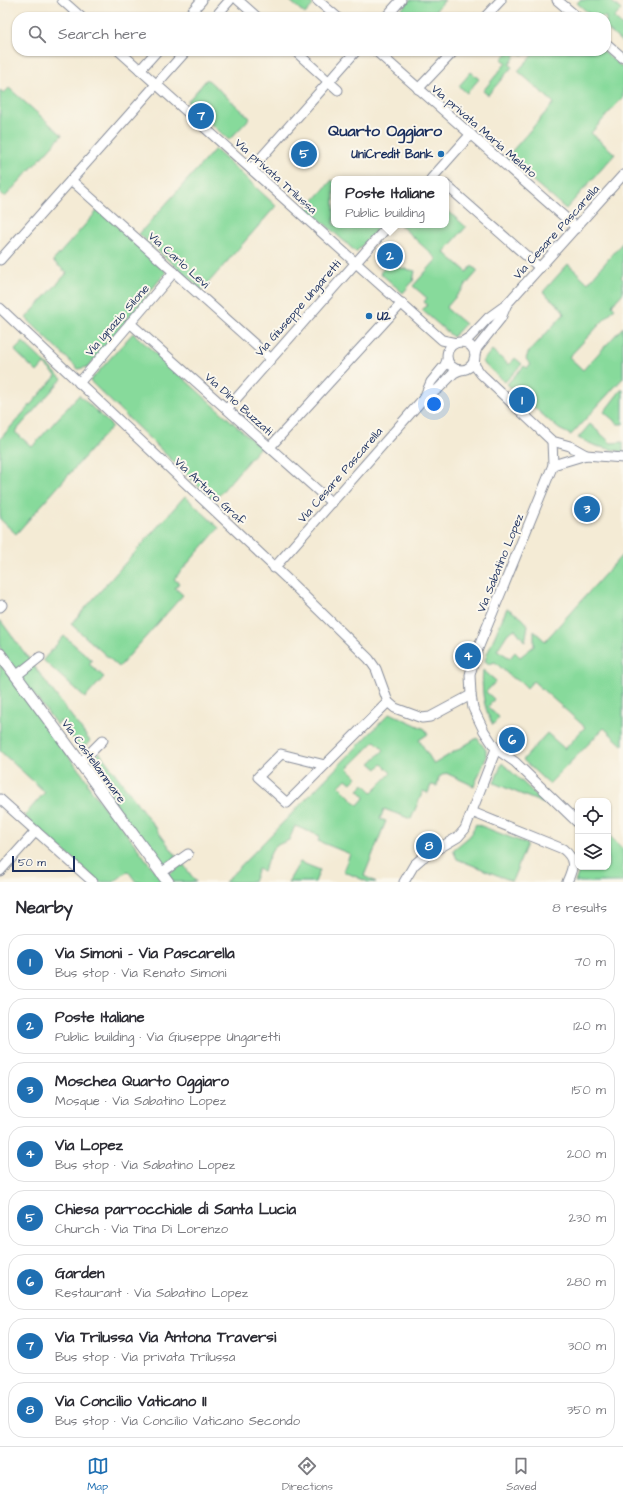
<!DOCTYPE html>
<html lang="en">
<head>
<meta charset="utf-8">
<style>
	:root { --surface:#fff; --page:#f2f2f3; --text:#2b2b33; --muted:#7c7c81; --line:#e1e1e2; --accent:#1f6fb2 }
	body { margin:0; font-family:"Architects Daughter",sans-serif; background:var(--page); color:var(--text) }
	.controls { position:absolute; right:12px; bottom:12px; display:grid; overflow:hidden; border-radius:8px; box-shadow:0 1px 3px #0004 }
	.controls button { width:36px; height:36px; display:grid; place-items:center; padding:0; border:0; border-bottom:1px solid var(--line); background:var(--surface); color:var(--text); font:20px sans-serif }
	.scale { position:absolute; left:12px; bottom:10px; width:63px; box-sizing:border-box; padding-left:4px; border:2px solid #1b2f5e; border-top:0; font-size:11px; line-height:14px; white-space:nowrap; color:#1b2f5e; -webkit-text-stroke:3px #fbf7ec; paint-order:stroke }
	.you { position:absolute; left:434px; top:404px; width:14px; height:14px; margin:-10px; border:3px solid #fff; border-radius:50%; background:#1a73e8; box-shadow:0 0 0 6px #1a73e833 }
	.badge { display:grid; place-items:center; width:26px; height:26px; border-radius:50%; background:var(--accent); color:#fff; font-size:13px; font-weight:700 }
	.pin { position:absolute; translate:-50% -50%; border:2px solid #fff; box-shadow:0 1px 4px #0006 }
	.popup { position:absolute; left:331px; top:176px; width:118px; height:52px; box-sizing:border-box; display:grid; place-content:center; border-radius:8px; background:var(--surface); filter:drop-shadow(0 1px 3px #0005); font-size:13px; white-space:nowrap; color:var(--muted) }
	.popup b { font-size:15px; color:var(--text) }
	.popup::after { content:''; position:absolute; left:50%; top:100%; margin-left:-8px; border:8px solid transparent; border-top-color:var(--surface) }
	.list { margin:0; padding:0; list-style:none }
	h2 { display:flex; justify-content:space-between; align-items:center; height:52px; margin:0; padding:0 16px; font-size:17px }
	h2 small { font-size:13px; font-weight:400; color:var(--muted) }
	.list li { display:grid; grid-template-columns:26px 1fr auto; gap:12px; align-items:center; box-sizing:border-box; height:56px; margin:0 8px 8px; padding:0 8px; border:1px solid var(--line); border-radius:16px }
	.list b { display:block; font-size:15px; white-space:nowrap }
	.list p { margin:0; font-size:13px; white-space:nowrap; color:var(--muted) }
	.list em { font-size:13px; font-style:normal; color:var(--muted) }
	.icon { flex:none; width:22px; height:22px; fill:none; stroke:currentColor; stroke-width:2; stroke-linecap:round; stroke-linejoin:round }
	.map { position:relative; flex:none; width:623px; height:882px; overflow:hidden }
	.search { position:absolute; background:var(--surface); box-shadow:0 1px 3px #0004; left:12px; right:12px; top:12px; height:44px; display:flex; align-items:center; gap:10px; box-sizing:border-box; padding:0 14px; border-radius:16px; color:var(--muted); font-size:15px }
	.sheet { height:564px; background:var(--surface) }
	nav { display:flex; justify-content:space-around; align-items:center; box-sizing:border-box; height:56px; border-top:1px solid var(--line); background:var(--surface); font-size:11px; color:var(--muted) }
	nav a { display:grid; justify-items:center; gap:2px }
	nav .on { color:var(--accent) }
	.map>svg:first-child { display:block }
</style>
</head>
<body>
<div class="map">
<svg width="623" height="882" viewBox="0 0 623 882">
	<rect width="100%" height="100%" fill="#fbf7ec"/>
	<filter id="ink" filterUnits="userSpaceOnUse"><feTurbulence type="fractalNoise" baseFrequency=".025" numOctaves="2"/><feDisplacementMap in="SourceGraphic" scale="8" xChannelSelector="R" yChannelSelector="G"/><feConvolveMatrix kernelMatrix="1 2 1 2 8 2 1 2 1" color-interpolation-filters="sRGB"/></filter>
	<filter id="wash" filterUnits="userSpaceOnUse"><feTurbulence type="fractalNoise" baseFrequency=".012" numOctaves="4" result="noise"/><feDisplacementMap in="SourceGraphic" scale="16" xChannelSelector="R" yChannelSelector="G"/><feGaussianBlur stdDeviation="0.9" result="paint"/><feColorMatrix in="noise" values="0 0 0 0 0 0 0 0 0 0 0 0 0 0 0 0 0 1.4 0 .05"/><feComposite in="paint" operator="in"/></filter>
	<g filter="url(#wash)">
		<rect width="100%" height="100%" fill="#f4ebd5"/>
		<!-- green -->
		<g fill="#87da9b" stroke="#51847c" fill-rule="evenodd">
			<path d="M289,0H308L313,5L305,14Z"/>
			<path d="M410,0H445L430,17H407L400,11Z"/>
			<path d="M580,0H610L621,10L614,18L623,26V43L606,28V17H593L577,3Z"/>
			<path d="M509,51H527L523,55L518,52L514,56L515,57L509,64L512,67L488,95L483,91L506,63L502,59Z"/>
			<path d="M536,51H603L623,68V97L591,133L615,154L566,209L506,158L554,103L518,71Z"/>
			<path d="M471,72L479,79L467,93L459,86Z"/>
			<path d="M207,79L250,118L229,140L187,102Z"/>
			<path d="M9,88L62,135L5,197L0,192V90L4,93Z"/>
			<path d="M215,149L276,206L202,290L139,234Z"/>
			<path d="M332,180L334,182V225H381L356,252L307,208Z"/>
			<path d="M99,209L166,272L88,367L78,369L26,318L67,273L53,261Z"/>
			<path d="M446,209L466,227L444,252L467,272L472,266L478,271L446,308L465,324L453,337L422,310L427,305L424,302L427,298L413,286L437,259L400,225H446Z"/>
			<path d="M623,242V274L621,277L623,279V293L612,305L615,308L569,357L583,370L623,327V378L571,435L559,429L507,384L524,366L527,368L531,365L526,359L528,353L564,314L562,309L543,292L568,264L588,283Z"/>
			<path d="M387,265L415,271L413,281L403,293L380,273Z"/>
			<path d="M133,333L260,447L214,501L90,381Z"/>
			<path d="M23,342L62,379L15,432L32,447L79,395L112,426L16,534L0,519V439L56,376L44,364L37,372L16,352L15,350Z"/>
			<path d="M492,350L509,365L515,358L522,364L505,382L482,362Z"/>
			<path d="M621,390H623V424H618L604,412Z"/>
			<path d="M590,424L611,443L623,442V452L596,446L578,438Z"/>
			<path d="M185,496L219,528L174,579L179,583L175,588L183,595L119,667L71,624Z"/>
			<path d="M623,554V746L604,728L549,784L523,760L547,733L565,749L585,727L533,681L527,688L521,682L512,678L495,662L489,664L485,661L487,654L507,608L522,618L528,625L525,642L515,629L508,633L497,650L510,658L515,652L520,657L534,646V631L545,641Z"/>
			<path d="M0,620L30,660L16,670L0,648Z"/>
			<path d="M64,636L92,660L89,664L104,677L85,698L43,660Z"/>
			<path d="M0,664L88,782L87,784L109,814L111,813L163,882H136L128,871L114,882H99L24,816L45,792L0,751Z"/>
			<path d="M34,666L90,741L82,750L60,721L57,725L20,676Z"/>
			<path d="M483,670L496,681L486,692L494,699L488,707L499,717L493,725C483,707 481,689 483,670Z"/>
			<path d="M390,713L425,729L428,734L419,740L434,764L477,738L486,750V758L474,786L446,773L439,777L437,786L431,785L428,793L423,791L411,819L384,809L380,819L386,821L364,876L376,882H368L343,871L350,854L318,841L320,836L295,826L289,840L275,846L273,848L263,871L258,869L253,882H225ZM375,741L384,750L370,763L377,769L382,764L391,773L372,792L364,784L358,790L365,797L358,805L339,786L346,779L351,783L357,777L348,768Z"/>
			<path d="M99,752L109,765L177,857L161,866L87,765Z"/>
			<path d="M502,763L547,805L494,783Z"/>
			<path d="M476,824L527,844L512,881L457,859L453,850L470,836Z"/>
			<path d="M610,836L623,849V882H575L579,871V867H608V839Z"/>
			<path d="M300,862L320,870L315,882H288Z"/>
			<path d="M183,864L196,882H173L168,875Z"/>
		</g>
	</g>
	<g filter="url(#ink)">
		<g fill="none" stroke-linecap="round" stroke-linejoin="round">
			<!-- minor casing -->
			<g stroke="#888d9a" stroke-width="11">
				<g id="minor">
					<path d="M62,0L81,17"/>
					<path d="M238,0L257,17"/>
					<path d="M317,0L337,17"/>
					<path d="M557,0L577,17"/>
					<path d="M187,17L202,0"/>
					<path d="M215,17L230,0"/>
					<path d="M386,17L401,0"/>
					<path d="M485,17L501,0"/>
					<path d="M606,43L623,58"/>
					<path d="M119,51L442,340L456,343"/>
					<path d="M295,51L338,90"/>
					<path d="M376,51L577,228"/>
					<path d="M140,70L157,51"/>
					<path d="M418,89L454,51"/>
					<path d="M251,169L356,51"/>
					<path d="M431,179L471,134"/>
					<path d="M71,180L270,358"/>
					<path d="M446,185L540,268"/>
					<path d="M0,260L186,51"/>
					<path d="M0,308L286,578L369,659L376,669L388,702"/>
					<path d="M130,323L332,503"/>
					<path d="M462,342L470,337L488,318L506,305L623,175"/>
					<circle cx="461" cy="356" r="14"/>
					<path d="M475,354L477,348L501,318L506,306"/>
					<path d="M474,359L475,366L481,374L552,441L570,446L586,455"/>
					<path d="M79,383L174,272"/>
					<path d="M424,398L431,382L445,365L447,360"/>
					<path d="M227,409L389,225"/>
					<path d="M552,441L553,465L475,656L470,675L471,695L473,708L484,731L496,749L515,762L578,823"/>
					<path d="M270,447L402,303"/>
					<path d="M553,465L586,455L623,458"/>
					<path d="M274,568L423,399L438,389L454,373L460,370"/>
					<path d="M0,607L2,605"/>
					<path d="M16,676L40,657"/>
					<path d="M388,702L395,708L422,718L430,717L471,695"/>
					<path d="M80,763L103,740"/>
					<path d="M325,765L281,754L258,777L287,803L388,702"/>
					<path d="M0,799L93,882"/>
					<path d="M472,812L563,849C577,860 573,868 567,882"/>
					<path d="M0,871L36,831"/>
					<path d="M161,873L188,854"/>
					<path d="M404,882L414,865L422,858L458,837L465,829L496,749"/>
				</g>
			</g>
			<!-- tertiary casing -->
			<g stroke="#888d9a" stroke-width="13">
				<path id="tertiary" d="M0,654L168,882"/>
			</g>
			<!-- minor -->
			<use href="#minor" stroke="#fff" stroke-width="9"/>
			<!-- tertiary -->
			<use href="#tertiary" stroke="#fff" stroke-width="11"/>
		</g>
	</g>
	<!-- markers -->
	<g fill="#1f6fb2" stroke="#fbf7ec" stroke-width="1.5">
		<circle cx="441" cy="154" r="4"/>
		<circle cx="369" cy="316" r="4"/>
	</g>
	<g text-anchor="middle" stroke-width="4" stroke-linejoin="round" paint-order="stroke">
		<!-- street labels -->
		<g font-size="12" fill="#1b2f5e" stroke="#fbf7ec">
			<text transform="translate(484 131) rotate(41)" y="4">Via privata Maria Melato</text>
			<text transform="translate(276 176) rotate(42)" y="4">Via privata Trilussa</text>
			<text transform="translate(556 232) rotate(-48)" y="4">Via Cesare Pascarella</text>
			<text transform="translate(179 260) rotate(42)" y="4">Via Carlo Levi</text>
			<text transform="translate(298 308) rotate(-49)" y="4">Via Giuseppe Ungaretti</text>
			<text transform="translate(117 320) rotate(-49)" y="4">Via Ignazio Silone</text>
			<text transform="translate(239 404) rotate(42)" y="4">Via Dino Buzzati</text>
			<text transform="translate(340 475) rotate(-49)" y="4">Via Cesare Pascarella</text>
			<text transform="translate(210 491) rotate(43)" y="4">Via Arturo Graf</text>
			<text transform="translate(500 563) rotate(-68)" y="4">Via Sabatino Lopez</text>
			<text transform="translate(94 761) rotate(54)" y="4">Via Castellammare</text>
		</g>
		<!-- poi labels -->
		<g font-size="12" font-weight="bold" fill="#1b2f5e" stroke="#fbf7ec" text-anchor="end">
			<text x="433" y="158">UniCredit Bank</text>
			<text x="377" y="320" text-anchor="start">U2</text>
		</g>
		<!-- district labels -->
		<g font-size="16" font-weight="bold" fill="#1b2f5e" stroke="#fbf7ec">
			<text x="385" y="136">Quarto Oggiaro</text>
		</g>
	</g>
</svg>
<div class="controls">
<button><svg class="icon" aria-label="locate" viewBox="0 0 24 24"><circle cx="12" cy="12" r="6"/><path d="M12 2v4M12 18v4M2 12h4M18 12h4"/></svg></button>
<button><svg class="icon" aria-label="layers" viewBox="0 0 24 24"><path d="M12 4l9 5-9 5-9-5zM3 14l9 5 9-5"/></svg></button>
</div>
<div class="scale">50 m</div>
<div class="you"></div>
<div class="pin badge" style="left:522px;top:400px">1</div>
<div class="pin badge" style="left:390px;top:256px">2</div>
<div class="popup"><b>Poste Italiane</b>Public building</div>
<div class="pin badge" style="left:587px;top:509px">3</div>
<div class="pin badge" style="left:468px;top:656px">4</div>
<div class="pin badge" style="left:304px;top:154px">5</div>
<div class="pin badge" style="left:512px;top:740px">6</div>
<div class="pin badge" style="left:201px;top:116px">7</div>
<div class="pin badge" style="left:429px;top:846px">8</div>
<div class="search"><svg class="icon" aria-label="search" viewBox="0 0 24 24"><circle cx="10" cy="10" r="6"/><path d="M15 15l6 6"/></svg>Search here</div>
</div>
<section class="sheet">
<h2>Nearby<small>8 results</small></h2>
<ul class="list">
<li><span class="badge">1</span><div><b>Via Simoni - Via Pascarella</b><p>Bus stop · Via Renato Simoni</p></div><em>70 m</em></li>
<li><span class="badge">2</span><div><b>Poste Italiane</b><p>Public building · Via Giuseppe Ungaretti</p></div><em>120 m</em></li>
<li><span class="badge">3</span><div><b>Moschea Quarto Oggiaro</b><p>Mosque · Via Sabatino Lopez</p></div><em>150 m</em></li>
<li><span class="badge">4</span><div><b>Via Lopez</b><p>Bus stop · Via Sabatino Lopez</p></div><em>200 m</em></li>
<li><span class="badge">5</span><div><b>Chiesa parrocchiale di Santa Lucia</b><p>Church · Via Tina Di Lorenzo</p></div><em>230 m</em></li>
<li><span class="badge">6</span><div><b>Garden</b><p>Restaurant · Via Sabatino Lopez</p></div><em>280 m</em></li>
<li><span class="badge">7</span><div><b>Via Trilussa Via Antona Traversi</b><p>Bus stop · Via privata Trilussa</p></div><em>300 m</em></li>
<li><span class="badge">8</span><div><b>Via Concilio Vaticano II</b><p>Bus stop · Via Concilio Vaticano Secondo</p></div><em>350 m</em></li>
</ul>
</section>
<nav>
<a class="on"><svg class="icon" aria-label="map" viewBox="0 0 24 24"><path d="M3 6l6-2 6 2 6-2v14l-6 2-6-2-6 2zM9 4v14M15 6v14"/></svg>Map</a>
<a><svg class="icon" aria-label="directions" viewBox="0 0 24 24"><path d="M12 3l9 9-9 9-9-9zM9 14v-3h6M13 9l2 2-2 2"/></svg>Directions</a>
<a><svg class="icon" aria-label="saved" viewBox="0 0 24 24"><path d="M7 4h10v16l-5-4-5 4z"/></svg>Saved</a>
</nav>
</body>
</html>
